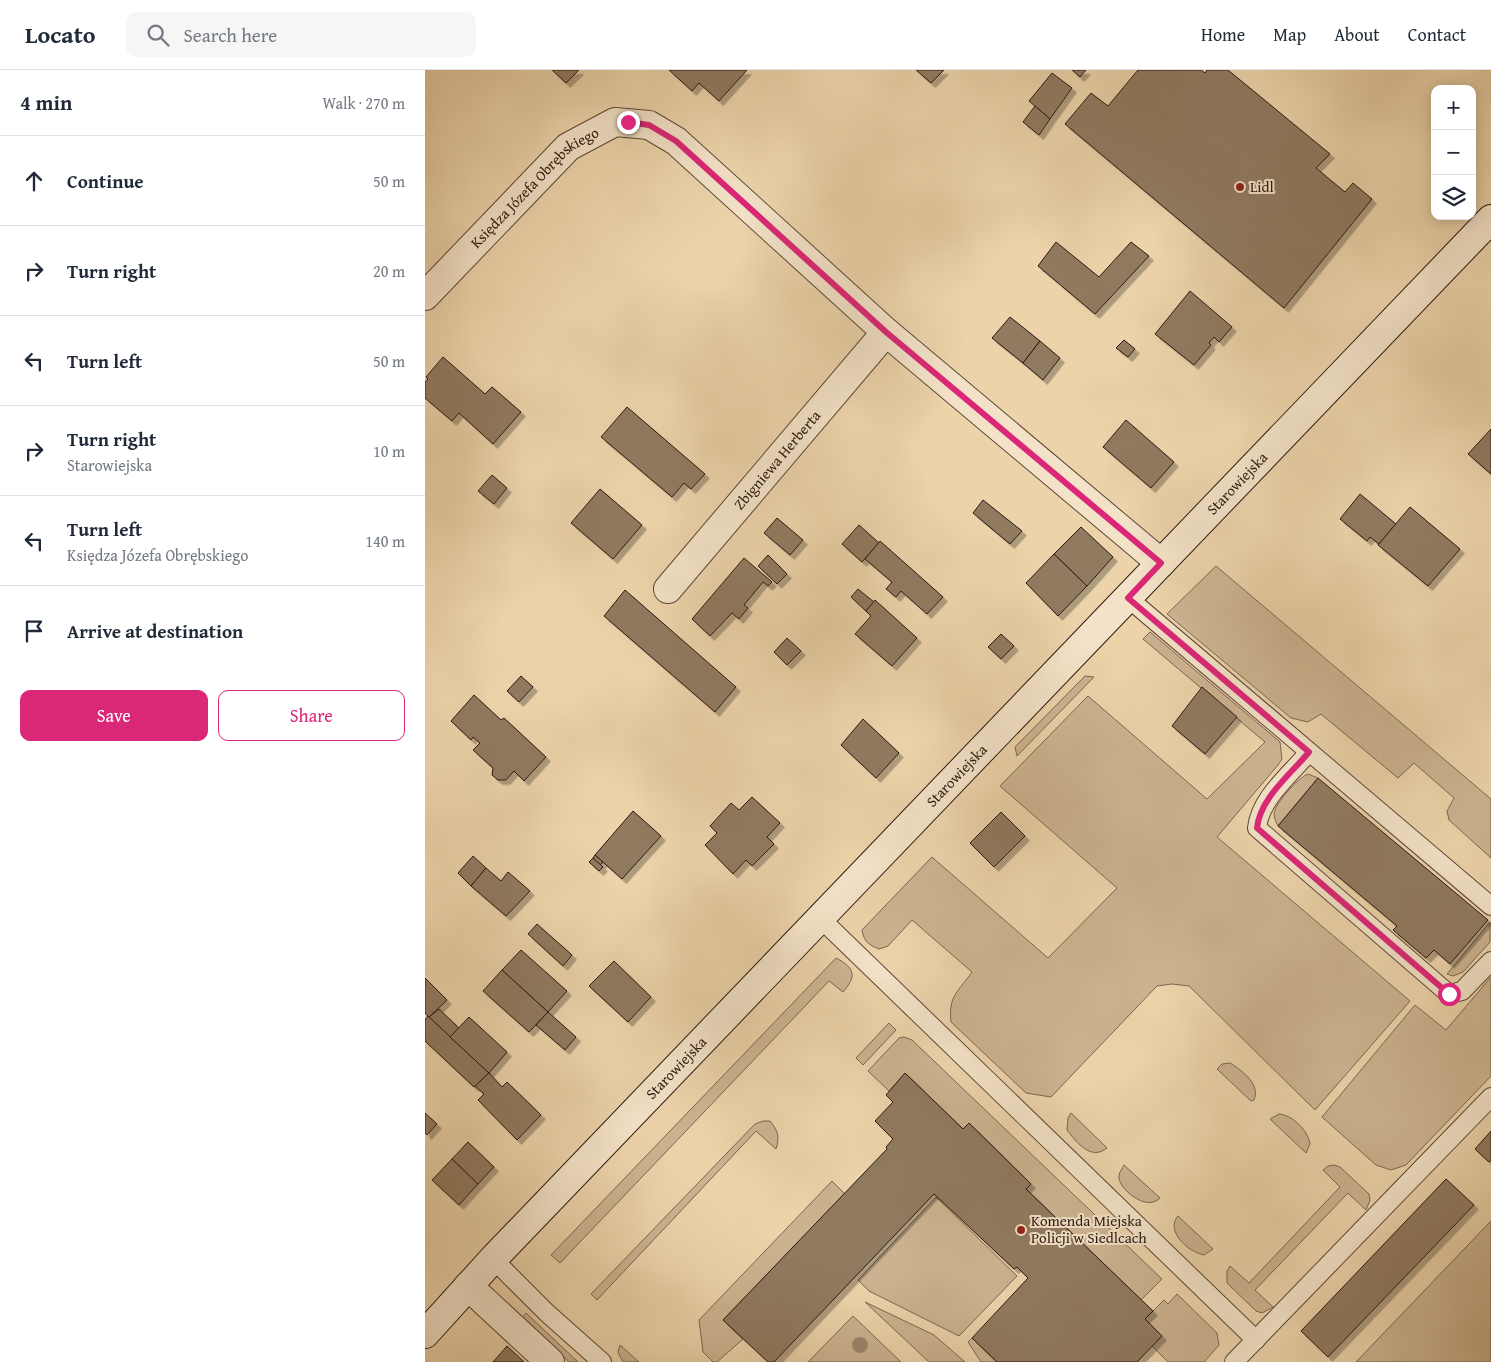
<!DOCTYPE html>
<html lang="en">
<head>
<meta charset="utf-8">
<style>
	:root { --surface:#fff; --page:#f6f6f7; --text:#1f2937; --muted:#747a83; --line:#e0e1e3; --accent:#db2777 }
	body { margin:0; font-family:"Gentium Book Plus",serif; background:var(--page); color:var(--text) }
	.controls { position:absolute; right:15px; top:15px; display:grid; overflow:hidden; border-radius:10px; box-shadow:0 2px 12px #0003 }
	.controls button { width:45px; height:45px; display:grid; place-items:center; padding:0; border:0; border-bottom:1px solid var(--line); background:var(--surface); color:var(--text); font:25px sans-serif }
	.stop { position:absolute; width:15px; height:15px; margin:-11px; border:4px solid #db2777; border-radius:50%; background:#fff }
	.stop.end { background:#db2777; border-color:#fff; box-shadow:0 1px 5px #0008 }
	.list { margin:0; padding:0; list-style:none }
	h2 { display:flex; justify-content:space-between; align-items:center; height:65px; margin:0; padding:0 20px; font-size:21px }
	h2 small { font-size:16px; font-weight:400; color:var(--muted) }
	.list li { display:grid; grid-template-columns:32px 1fr auto; gap:15px; align-items:center; box-sizing:border-box; height:90px; padding:0 20px; border-top:1px solid var(--line) }
	.list b { display:block; font-size:19px; white-space:nowrap }
	.list p { margin:0; font-size:16px; white-space:nowrap; color:var(--muted) }
	.list em { font-size:16px; font-style:normal; color:var(--muted) }
	.actions { display:flex; gap:10px; padding:15px 20px }
	.actions a { flex:1; padding:11px 0; border:1px solid var(--accent); border-radius:10px; text-align:center; font-size:18px; color:var(--accent) }
	.actions .main { background:var(--accent); color:#fff }
	.icon { flex:none; width:28px; height:28px; fill:none; stroke:currentColor; stroke-width:2; stroke-linecap:round; stroke-linejoin:round }
	.map { position:relative; flex:none; width:1066px; height:1292px; overflow:hidden }
	header { display:flex; align-items:center; gap:30px; box-sizing:border-box; height:70px; padding:0 25px; background:var(--surface); border-bottom:1px solid var(--line) }
	header strong { font-size:24px }
	nav { display:flex; gap:28px; margin-inline-start:auto; font-size:18px }
	.search { width:350px; height:45px; background:var(--page); display:flex; align-items:center; gap:12px; box-sizing:border-box; padding:0 18px; border-radius:10px; color:var(--muted); font-size:19px }
	main { display:flex }
	aside { flex:1; background:var(--surface) }
	.map>svg:first-child { display:block }
</style>
</head>
<body>
<header>
<strong>Locato</strong>
<div class="search"><svg class="icon" aria-label="search" viewBox="0 0 24 24"><circle cx="10" cy="10" r="6"/><path d="M15 15l6 6"/></svg>Search here</div>
<nav><a>Home</a><a>Map</a><a>About</a><a>Contact</a></nav>
</header>
<main>
<aside>
<h2>4 min<small>Walk · 270 m</small></h2>
<ul class="list">
<li><svg class="icon" aria-label="ahead" viewBox="0 0 24 24"><path d="M12 20V5M6 11l6-6 6 6"/></svg><div><b>Continue</b></div><em>50 m</em></li>
<li><svg class="icon" aria-label="right" viewBox="0 0 24 24"><path d="M7 20v-9h11M14 6l5 5-5 5"/></svg><div><b>Turn right</b></div><em>20 m</em></li>
<li><svg class="icon" aria-label="left" viewBox="0 0 24 24"><path d="M17 20v-9H6M10 6l-5 5 5 5"/></svg><div><b>Turn left</b></div><em>50 m</em></li>
<li><svg class="icon" aria-label="right" viewBox="0 0 24 24"><path d="M7 20v-9h11M14 6l5 5-5 5"/></svg><div><b>Turn right</b><p>Starowiejska</p></div><em>10 m</em></li>
<li><svg class="icon" aria-label="left" viewBox="0 0 24 24"><path d="M17 20v-9H6M10 6l-5 5 5 5"/></svg><div><b>Turn left</b><p>Księdza Józefa Obrębskiego</p></div><em>140 m</em></li>
<li><svg class="icon" aria-label="arrive" viewBox="0 0 24 24"><path d="M6 21V4h12l-3 4 3 4H6"/></svg><div><b>Arrive at destination</b></div></li>
</ul>
<div class="actions"><a class="main">Save</a><a>Share</a></div>
</aside>
<div class="map">
<svg width="1066" height="1292" viewBox="0 0 1066 1292">
	<defs>
		<filter id="shadow"><feDropShadow dx="4.5" dy="4.5" stdDeviation="0" flood-color="#0004"/></filter>
	</defs>
	<rect width="100%" height="100%" fill="#ecd3aa"/>
	<filter id="stains"><feTurbulence type="fractalNoise" baseFrequency=".004" numOctaves="4"/><feColorMatrix values="0 0 0 0 .2 0 0 0 0 .09 0 0 0 0 .02 0 0 0 .5 -.17"/></filter>
	<radialGradient id="worn" r=".72"><stop offset=".6" stop-color="#630" stop-opacity="0"/><stop offset="1" stop-color="#630" stop-opacity=".3"/></radialGradient>
	<!-- green -->
	<g fill="#ccb390" stroke="#7c6650">
		<path d="M791,496L1066,729V788L1024,750L1022,741L1029,728L989,693L973,708L896,644L883,652L866,648L742,544Z"/>
		<path d="M725,562L855,672L857,689L853,695L792,767L985,931L890,1040L764,916L747,914L732,916L626,1027L601,1023L526,952C523,926 533,922 547,902L487,850L463,876L454,879C444,875 439,872 437,860L507,787L623,888L692,818L575,716L663,626L782,729L840,672L718,569Z"/>
		<path d="M660,606L669,607L592,686L590,677Z"/>
		<path d="M883,704L893,708L853,756C851,752 849,748 849,744C850,733 873,708 883,704Z"/>
		<path d="M1065,852V872L1038,902L1028,906L1022,904Z"/>
		<path d="M411,888C430,898 432,906 418,922L404,911L135,1193L126,1185Z"/>
		<path d="M1066,907V1006L981,1095L966,1100L951,1095L897,1047L990,935L1021,960Z"/>
		<path d="M464,953L471,960L438,995L431,988Z"/>
		<path d="M479,967L487,970L737,1209L716,1230L601,1119L606,1114L544,1053L538,1059L480,1003L464,1021L443,1001L474,968Z"/>
		<path d="M805,993C817,1000 836,1015 829,1030L826,1031L792,999L797,994Z"/>
		<path d="M646,1043L679,1075L682,1078C666,1091 652,1073 642,1060L643,1048Z"/>
		<path d="M854,1044C868,1045 883,1061 885,1074L881,1083L845,1049Z"/>
		<path d="M338,1051H345C353,1061 355,1066 351,1079L331,1061L172,1230L166,1224L330,1054Z"/>
		<path d="M699,1095L735,1128C721,1143 692,1117 694,1106C694,1102 698,1098 699,1095Z"/>
		<path d="M909,1095L915,1097L944,1124L945,1130L941,1140L923,1123L830,1220L848,1237L837,1243L831,1241L802,1213V1201L805,1196L824,1213L915,1117L898,1100L903,1096Z"/>
		<path d="M407,1111L420,1124L298,1250L318,1269L292,1292H288L278,1282L274,1250Z"/>
		<path d="M511,1127L592,1206L534,1266L444,1221L433,1210Z"/>
		<path d="M753,1146L788,1179L779,1185C763,1182 740,1161 753,1146Z"/>
		<path d="M1066,1151V1292H931Z"/>
		<path d="M752,1224L792,1263L794,1275L779,1292H743L727,1276L737,1266L720,1249L739,1230L743,1234Z"/>
		<path d="M440,1232L509,1265L540,1292H504Z"/>
		<path d="M101,1243L153,1292H144L97,1248Z"/>
		<path d="M428,1246L476,1292H383Z"/>
		<path d="M547,1268L572,1292H556L543,1272Z"/>
		<path d="M195,1275L214,1292H198L193,1282Z"/>
	</g>
	<!-- building -->
	<g fill="#907a61" stroke="#2d1911" filter="url(#shadow)">
		<path d="M127,0H154L141,13Z"/>
		<path d="M244,0H322L294,31L274,13L267,21Z"/>
		<path d="M491,0H519L506,13Z"/>
		<path d="M647,0H661L655,7Z"/>
		<path d="M713,0H776L780,3L782,0H803L905,84L891,98L920,122L928,113L947,129L859,238L640,54L666,23L683,36Z"/>
		<path d="M627,3L647,18L625,49L604,31Z"/>
		<path d="M610,36L625,49L614,65L598,52Z"/>
		<path d="M631,172L674,207L706,172L724,186L670,244L613,196Z"/>
		<path d="M765,221L807,257L794,272L789,267L784,273L786,275L769,295L730,264Z"/>
		<path d="M585,247L615,271L598,293L567,268Z"/>
		<path d="M699,270L710,279L703,287L691,278Z"/>
		<path d="M615,271L635,288L618,310L598,293Z"/>
		<path d="M18,287L60,324L67,317L96,342L68,374L34,343L27,351L0,328V312L3,309L1,307Z"/>
		<path d="M202,337L280,404L266,419L259,413L247,427L176,367Z"/>
		<path d="M701,350L749,392L726,418L678,377Z"/>
		<path d="M1066,359V404L1043,384Z"/>
		<path d="M67,405L82,418L69,434L53,421Z"/>
		<path d="M175,419L217,455L188,489L146,453Z"/>
		<path d="M935,424L971,454L954,474L945,467L942,471L915,449Z"/>
		<path d="M558,430L597,461L585,474L548,443Z"/>
		<path d="M985,437L1035,479L1003,516L953,475Z"/>
		<path d="M352,448L378,470L365,485L339,463Z"/>
		<path d="M434,455L454,473L437,492L417,474Z"/>
		<path d="M656,457L688,487L662,516L629,484Z"/>
		<path d="M455,471L518,527L502,544L476,521L471,527L461,519L467,512L440,489Z"/>
		<path d="M629,484L662,516L633,546L601,513Z"/>
		<path d="M343,485L362,504L352,514L333,496Z"/>
		<path d="M319,488L347,512L343,516L338,512L319,535L323,538L314,549L307,543L285,566L267,549Z"/>
		<path d="M433,519L449,532L441,541L426,527Z"/>
		<path d="M200,520L311,617L290,642L179,546Z"/>
		<path d="M450,530L492,568L467,596L430,564L446,546L441,541Z"/>
		<path d="M576,564L589,576L576,589L563,577Z"/>
		<path d="M362,568L376,581L362,595L349,582Z"/>
		<path d="M96,606L108,617L94,632L82,621Z"/>
		<path d="M777,617L812,647L780,684L747,656Z"/>
		<path d="M49,625L76,650L79,648L121,687L99,711L89,701L81,710H73L67,705L68,698L48,680L55,673L48,667L46,670L26,651Z"/>
		<path d="M438,649L474,683L451,708L416,675Z"/>
		<path d="M893,708L1063,850L1025,894L1009,880L1001,888L968,860L972,856L853,756Z"/>
		<path d="M327,727L355,753L342,767L349,774L327,796L321,790L308,804L280,775L292,763L285,756L306,733L314,740Z"/>
		<path d="M208,741L236,766L197,809L170,785Z"/>
		<path d="M576,742L600,766L569,797L545,773Z"/>
		<path d="M170,785L178,792L175,795L168,788Z"/>
		<path d="M48,786L61,798L46,816L33,803Z"/>
		<path d="M168,788L178,797L174,801L164,792Z"/>
		<path d="M61,798L76,811L83,802L105,821L81,846L46,816Z"/>
		<path d="M112,854L147,885L138,896L103,864Z"/>
		<path d="M96,880L142,921L123,942L77,900Z"/>
		<path d="M189,891L226,927L203,952L164,916Z"/>
		<path d="M77,900L123,942L104,962L58,921Z"/>
		<path d="M0,908L22,930L4,947L0,943Z"/>
		<path d="M14,939L34,958L25,967L4,947Z"/>
		<path d="M123,942L151,967L140,980L111,955Z"/>
		<path d="M3,946L64,1003L49,1017L0,971V950Z"/>
		<path d="M44,947L82,982L64,1003L25,967Z"/>
		<path d="M64,1003L77,1017L82,1012L116,1045L92,1070L53,1030L59,1024L50,1016Z"/>
		<path d="M480,1003L538,1059L544,1053L606,1114L601,1119L728,1241L720,1249L737,1266L712,1292H572L547,1268L603,1208L592,1197L589,1199L509,1124L349,1292H343L298,1250L462,1079L461,1077L468,1069L450,1051L468,1032L461,1025Z"/>
		<path d="M0,1043L12,1054L2,1065L0,1063Z"/>
		<path d="M1066,1061V1090L1064,1092L1050,1079Z"/>
		<path d="M43,1072L69,1097L53,1114L27,1089Z"/>
		<path d="M27,1089L53,1114L34,1135L7,1110Z"/>
		<path d="M1021,1109L1049,1135L903,1287L876,1261Z"/>
		<path d="M82,1276L99,1292H68Z"/>
	</g>
	<g fill="none" stroke-linecap="round" stroke-linejoin="round">
		<!-- service casing -->
		<g stroke="#5d4837" stroke-width="20">
			<g id="service">
				<path d="M703,528L1066,836"/>
				<path d="M884,682C866,704 835,728 832,758L1024,924L1037,921L1066,891"/>
				<path d="M395,848L831,1270"/>
				<path d="M68,1189L122,1243L177,1292"/>
				<path d="M809,1292L1066,1027"/>
			</g>
		</g>
		<!-- minor casing -->
		<g stroke="#5d4837" stroke-width="30">
			<g id="minor">
				<path id="s1" d="M0,226L143,77L190,52L224,55L251,71L461,262L736,493"/>
				<path id="s2" d="M243,519L461,262"/>
				<path d="M43,1216L125,1292"/>
			</g>
		</g>
		<!-- secondary casing -->
		<g stroke="#2d1911" stroke-width="30">
			<g id="secondary">
				<path id="s3" d="M0,1264L68,1189L1066,149"/>
			</g>
		</g>
		<!-- service -->
		<use href="#service" stroke="#f3e2c8" stroke-width="18"/>
		<!-- minor -->
		<use href="#minor" stroke="#f3e2c8" stroke-width="28"/>
		<!-- secondary -->
		<use href="#secondary" stroke="#f3e2c8" stroke-width="28"/>
	</g>
	<!-- trees -->
	<circle fill="#9d866b" cx="435" cy="1275" r="8"/>
	<g fill="none" stroke-linecap="round" stroke-linejoin="round">
		<!-- route -->
		<path stroke="#db2777" stroke-width="6" d="M203,52L224,55L251,71L461,262L736,493L703,528L884,682C866,704 835,728 832,758L1024,924"/>
	</g>
	<!-- markers -->
	<g fill="#8f2418" stroke="#f3e2c8" stroke-width="2">
		<circle cx="815" cy="117" r="5"/>
		<circle cx="596" cy="1160" r="5"/>
	</g>
	<g text-anchor="middle" stroke-width="4" stroke-linejoin="round" paint-order="stroke">
		<!-- poi labels -->
		<g font-size="15" fill="#2d1911" stroke="#f3e2c8" text-anchor="start">
			<text x="825" y="122">Lidl</text>
			<text x="606" y="1156">Komenda Miejska<tspan x="606" dy="17">Policji w Siedlcach</tspan></text>
		</g>
		<!-- street labels -->
		<g font-size="15" fill="#2d1911" stroke="#f3e2c8">
			<text dy="5" stroke="none"><textPath href="#s1" startOffset="155">Księdza Józefa Obrębskiego</textPath></text>
			<text dy="5" stroke="none"><textPath href="#s2" startOffset="169">Zbigniewa Herberta</textPath></text>
			<text dy="5" stroke="none"><textPath href="#s3" startOffset="1176">Starowiejska</textPath></text>
			<text dy="5" stroke="none"><textPath href="#s3" startOffset="771">Starowiejska</textPath></text>
			<text dy="5" stroke="none"><textPath href="#s3" startOffset="366">Starowiejska</textPath></text>
		</g>
	</g>
	<rect width="100%" height="100%" filter="url(#stains)"/>
	<rect width="100%" height="100%" fill="url(#worn)"/>
</svg>
<div class="controls">
<button>+</button>
<button>−</button>
<button><svg class="icon" aria-label="layers" viewBox="0 0 24 24"><path d="M12 4l9 5-9 5-9-5zM3 14l9 5 9-5"/></svg></button>
</div>
<div class="stop" style="left:1024px;top:924px"></div>
<div class="stop end" style="left:203px;top:52px"></div>
</div>
</main>
</body>
</html>
